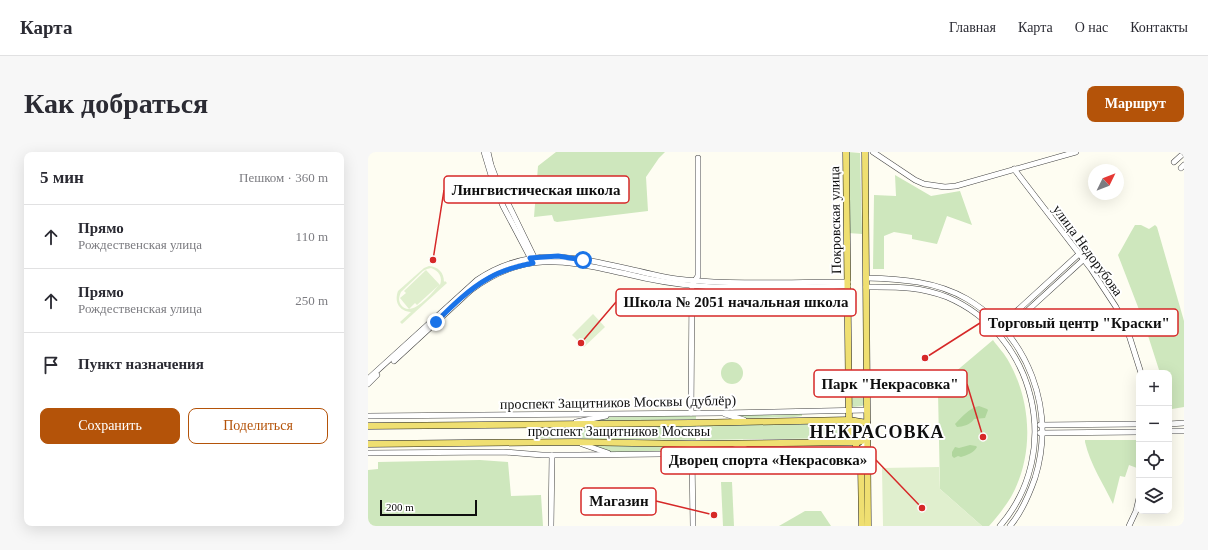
<!DOCTYPE html>
<html lang="ru">
<head>
<meta charset="utf-8">
<style>
	:root { --surface:#fff; --page:#f7f7f7; --text:#2b2b33; --muted:#7c7c81; --line:#e1e1e2; --accent:#b45309 }
	body { margin:0; font-family:Georgia,serif; background:var(--page); color:var(--text) }
	.controls { position:absolute; right:12px; bottom:12px; display:grid; overflow:hidden; border-radius:8px; box-shadow:0 4px 16px #0002 }
	.controls button { width:36px; height:36px; display:grid; place-items:center; padding:0; border:0; border-bottom:1px solid var(--line); background:var(--surface); color:var(--text); font:20px sans-serif }
	.compass { position:absolute; left:720px; top:12px; width:36px; height:36px; border-radius:50%; background:var(--surface); box-shadow:0 4px 16px #0002; rotate:47deg }
	.scale { position:absolute; left:12px; bottom:10px; width:97px; box-sizing:border-box; padding-left:4px; border:2px solid #0f0f0f; border-top:0; font-size:11px; line-height:14px; white-space:nowrap; color:#0f0f0f; -webkit-text-stroke:3px #fff; paint-order:stroke }
	.stop { position:absolute; width:12px; height:12px; margin:-9px; border:3px solid #1a73e8; border-radius:50%; background:#fff }
	.stop.end { background:#1a73e8; border-color:#fff; box-shadow:0 1px 4px #0008 }
	.list { margin:0; padding:0; list-style:none }
	h2 { display:flex; justify-content:space-between; align-items:center; height:52px; margin:0; padding:0 16px; font-size:17px }
	h2 small { font-size:13px; font-weight:400; color:var(--muted) }
	.list li { display:grid; grid-template-columns:26px 1fr auto; gap:12px; align-items:center; box-sizing:border-box; height:64px; padding:0 16px; border-top:1px solid var(--line) }
	.list b { display:block; font-size:15px; white-space:nowrap }
	.list p { margin:0; font-size:13px; white-space:nowrap; color:var(--muted) }
	.list em { font-size:13px; font-style:normal; color:var(--muted) }
	.actions { display:flex; gap:8px; padding:12px 16px }
	.actions a { flex:1; padding:9px 0; border:1px solid var(--accent); border-radius:8px; text-align:center; font-size:14px; color:var(--accent) }
	.actions .main { background:var(--accent); color:#fff }
	.icon { flex:none; width:22px; height:22px; fill:none; stroke:currentColor; stroke-width:2; stroke-linecap:round; stroke-linejoin:round }
	.map { position:relative; flex:none; width:816px; height:374px; overflow:hidden; border-radius:8px }
	header { display:flex; align-items:center; gap:24px; box-sizing:border-box; height:56px; padding:0 20px; background:var(--surface); border-bottom:1px solid var(--line) }
	header strong { font-size:19px }
	nav { display:flex; gap:22px; margin-inline-start:auto; font-size:14px }
	.intro { display:flex; align-items:center; justify-content:space-between; box-sizing:border-box; height:96px; padding:0 24px }
	h1 { margin:0; font-size:28px }
	.button { padding:10px 18px; border-radius:8px; background:var(--accent); color:#fff; font-size:14px; font-weight:700 }
	main { display:flex; gap:24px; padding:0 24px }
	aside { flex:1; background:var(--surface); border-radius:8px; box-shadow:0 4px 16px #0002 }
	.map>svg:first-child { display:block }
</style>
</head>
<body>
<header>
<strong>Карта</strong>
<nav><a>Главная</a><a>Карта</a><a>О нас</a><a>Контакты</a></nav>
</header>
<div class="intro"><h1>Как добраться</h1><a class="button">Маршрут</a></div>
<main>
<aside>
<h2>5 мин<small>Пешком · 360 m</small></h2>
<ul class="list">
<li><svg class="icon" aria-label="ahead" viewBox="0 0 24 24"><path d="M12 20V5M6 11l6-6 6 6"/></svg><div><b>Прямо</b><p>Рождественская улица</p></div><em>110 m</em></li>
<li><svg class="icon" aria-label="ahead" viewBox="0 0 24 24"><path d="M12 20V5M6 11l6-6 6 6"/></svg><div><b>Прямо</b><p>Рождественская улица</p></div><em>250 m</em></li>
<li><svg class="icon" aria-label="arrive" viewBox="0 0 24 24"><path d="M6 21V4h12l-3 4 3 4H6"/></svg><div><b>Пункт назначения</b></div></li>
</ul>
<div class="actions"><a class="main">Сохранить</a><a>Поделиться</a></div>
</aside>
<div class="map">
<svg width="816" height="374" viewBox="0 0 816 374">
	<rect width="100%" height="100%" fill="#fefdf2"/>
	<!-- green -->
	<g fill="#cee7bd">
		<path d="M188,0H297L291,6L278,25L280,59L189,70L186,69L184,63L166,65L170,14Z"/>
		<path d="M480,0L492,1L494,82L480,81Z"/>
		<path d="M527,23L563,44L592,39L604,73L579,64L569,92L544,87V83L526,80L516,84V117H505L506,43L528,44Z"/>
		<path d="M767,73H773L781,77L787,73L789,75L816,169V255L804,257L801,248V221H792L775,168L750,103C756,93 761,83 767,73Z"/>
		<path d="M625,188C630,195 637,202 641,210C664,251 666,304 643,345C637,355 629,365 621,374H614L572,337L570,240H567V237Z"/>
		<circle cx="364" cy="221" r="11"/>
		<path d="M496,232V253L494,254L485,255L484,252V233L486,235L491,236Z"/>
		<path d="M434,261V264L426,265L378,266L364,262Z"/>
		<path d="M328,262V267L224,269L249,263Z"/>
		<path d="M477,272V286L332,288V273Z"/>
		<path d="M328,273V288L162,286L163,276Z"/>
		<path d="M717,288H771V304L769,316L761,313L757,325L752,324L745,352C735,331 722,312 717,290Z"/>
		<path d="M219,292L287,295L328,294V300L245,301Z"/>
		<path d="M425,293L434,295V299L363,300L380,294Z"/>
		<path d="M112,308L140,310L143,344L173,343L175,374H0V318L10,317V310Z"/>
		<path d="M353,330H364L366,374H355Z"/>
		<path d="M437,359H453L463,374H411Z"/>
	</g>
	<!-- forest -->
	<g fill="#b0d69d">
		<path d="M611,254L619,257L620,258L617,266L606,267C604,272 594,275 589,275L587,272C594,265 601,256 611,254Z"/>
		<path d="M602,293L608,294L609,295C606,301 599,303 593,305L590,304L586,306L584,304V300L587,295L591,296Z"/>
	</g>
	<!-- pitch -->
	<g fill="#e0efce" fill-rule="evenodd">
		<path d="M61,114C70,115 76,120 76,130L77,129L79,131L34,172L32,170L43,160C31,159 26,150 30,139L56,116ZM63,116C71,119 75,125 72,133L58,118L36,139L38,141L32,146L41,157L47,151L49,153L71,133C64,141 43,167 33,153C30,148 31,145 33,140L55,119L59,117Z"/>
		<path d="M225,162L237,175L216,195L204,183Z"/>
		<path d="M571,315L572,337L614,374H515L514,316Z"/>
		<path d="M234,341H279L280,364H234Z"/>
	</g>
	<g fill="none" stroke-linecap="round" stroke-linejoin="round">
		<!-- minor casing -->
		<g stroke="#424242" stroke-width="6">
			<g id="minor">
				<path d="M116,0L125,30L135,54L164,109"/>
				<path d="M120,0L123,13L129,29L167,107"/>
				<path d="M505,0L547,28L556,32L577,35L588,34L708,0"/>
				<path d="M806,10L816,1"/>
				<path d="M813,16L816,13"/>
				<path d="M646,17L723,117L748,155L760,180L773,221"/>
				<path d="M498,126C533,127 568,129 599,147C661,184 688,257 667,326C661,343 654,360 642,374"/>
				<path d="M498,135C528,135 551,134 579,145C668,183 696,300 632,374"/>
				<path d="M627,179L711,102"/>
				<path d="M636,180L715,108"/>
				<path d="M26,209L103,138C158,97 198,109 259,122C283,128 307,132 331,134C353,136 376,135 398,135C425,135 452,135 480,134"/>
				<path d="M482,224L484,230L490,233L495,229L498,224"/>
				<path d="M0,227L109,128C162,92 212,106 270,119C286,123 302,127 318,128C372,133 426,130 480,130"/>
				<path d="M0,232L9,223"/>
				<path d="M323,261L324,133L330,124V6"/>
				<path d="M357,262L376,268"/>
				<path d="M0,264L354,261L499,258"/>
				<path d="M208,270L238,264"/>
				<path d="M801,272L816,271"/>
				<path d="M672,273L771,272"/>
				<path d="M801,279H816"/>
				<path d="M672,281L771,280"/>
				<path d="M214,292L240,301"/>
				<path d="M359,300L378,292"/>
				<path d="M0,301L136,300L174,303H210L463,300L490,299L496,294L498,287"/>
				<path d="M324,302L325,374"/>
				<path d="M183,374L184,303"/>
				<path d="M761,374L768,359L771,346"/>
			</g>
		</g>
		<!-- major casing -->
		<g stroke="#202020" stroke-width="7">
			<g id="major">
				<path d="M478,0L481,268L483,281L490,299L493,315L494,374"/>
				<path d="M497,0L500,374"/>
				<path d="M0,274L322,271L481,268L499,271"/>
				<path d="M0,292L206,290L324,292L491,290L494,289L499,284"/>
			</g>
		</g>
		<!-- minor -->
		<use href="#minor" stroke="#fff" stroke-width="5"/>
		<!-- major -->
		<use href="#major" stroke="#efdf71" stroke-width="6"/>
	</g>
	<g fill="none" stroke-linecap="round" stroke-linejoin="round">
		<!-- route -->
		<path stroke="#1a73e8" stroke-width="5" d="M68,170C84,154 101,137 121,126C134,118 150,114 165,111L162,106L190,104L215,108"/>
	</g>
	<g text-anchor="middle" stroke-width="4" stroke-linejoin="round" paint-order="stroke">
		<!-- street labels -->
		<g font-size="14" fill="#0f0f0f" stroke="#fff">
			<text transform="translate(467 68) rotate(-91)" y="5">Покровская улица</text>
			<text transform="translate(720 98) rotate(54)" y="5">улица Недорубова</text>
			<text transform="translate(250 250) rotate(-1)" y="5">проспект Защитников Москвы (дублёр)</text>
			<text x="251" y="284">проспект Защитников Москвы</text>
		</g>
		<!-- district labels -->
		<g font-size="18" font-weight="bold" letter-spacing="1" fill="#0f0f0f" stroke="#fff">
			<text x="509" y="286">НЕКРАСОВКА</text>
		</g>
	</g>
	<!-- callouts -->
	<path fill="none" stroke="#d62828" stroke-width="1.5" d="M65 108L76 38M213 191L248 150M557 206L612 171M615 285L599 232M554 356L508 308M346 363L288 349"/>
	<g fill="#d62828" stroke="#fff" stroke-width="1.5">
		<circle cx="65" cy="108" r="4"/>
		<circle cx="213" cy="191" r="4"/>
		<circle cx="557" cy="206" r="4"/>
		<circle cx="615" cy="285" r="4"/>
		<circle cx="554" cy="356" r="4"/>
		<circle cx="346" cy="363" r="4"/>
	</g>
	<g fill="#fff" stroke="#d62828" stroke-width="1.5">
		<rect x="76" y="24" width="185" height="27" rx="4"/>
		<rect x="248" y="137" width="240" height="27" rx="4"/>
		<rect x="612" y="157" width="198" height="27" rx="4"/>
		<rect x="446" y="218" width="153" height="27" rx="4"/>
		<rect x="293" y="295" width="215" height="27" rx="4"/>
		<rect x="213" y="336" width="75" height="27" rx="4"/>
	</g>
	<g font-size="15" text-anchor="middle" font-weight="bold" fill="#0f0f0f">
		<text x="168" y="43">Лингвистическая школа</text>
		<text x="368" y="155">Школа № 2051 начальная школа</text>
		<text x="711" y="176">Торговый центр "Краски"</text>
		<text x="522" y="237">Парк "Некрасовка"</text>
		<text x="400" y="313">Дворец спорта «Некрасовка»</text>
		<text x="251" y="354">Магазин</text>
	</g>
</svg>
<div class="controls">
<button>+</button>
<button>−</button>
<button><svg class="icon" aria-label="locate" viewBox="0 0 24 24"><circle cx="12" cy="12" r="6"/><path d="M12 2v4M12 18v4M2 12h4M18 12h4"/></svg></button>
<button><svg class="icon" aria-label="layers" viewBox="0 0 24 24"><path d="M12 4l9 5-9 5-9-5zM3 14l9 5 9-5"/></svg></button>
</div>
<svg class="compass" viewBox="-18 -18 36 36"><path d="M0-13l5 13h-10z" fill="#e53935"/><path d="M0 13l5-13h-10z" fill="#7c7c81"/></svg>
<div class="scale">200 m</div>
<div class="stop" style="left:215px;top:108px"></div>
<div class="stop end" style="left:68px;top:170px"></div>
</div>
</main>
</body>
</html>
